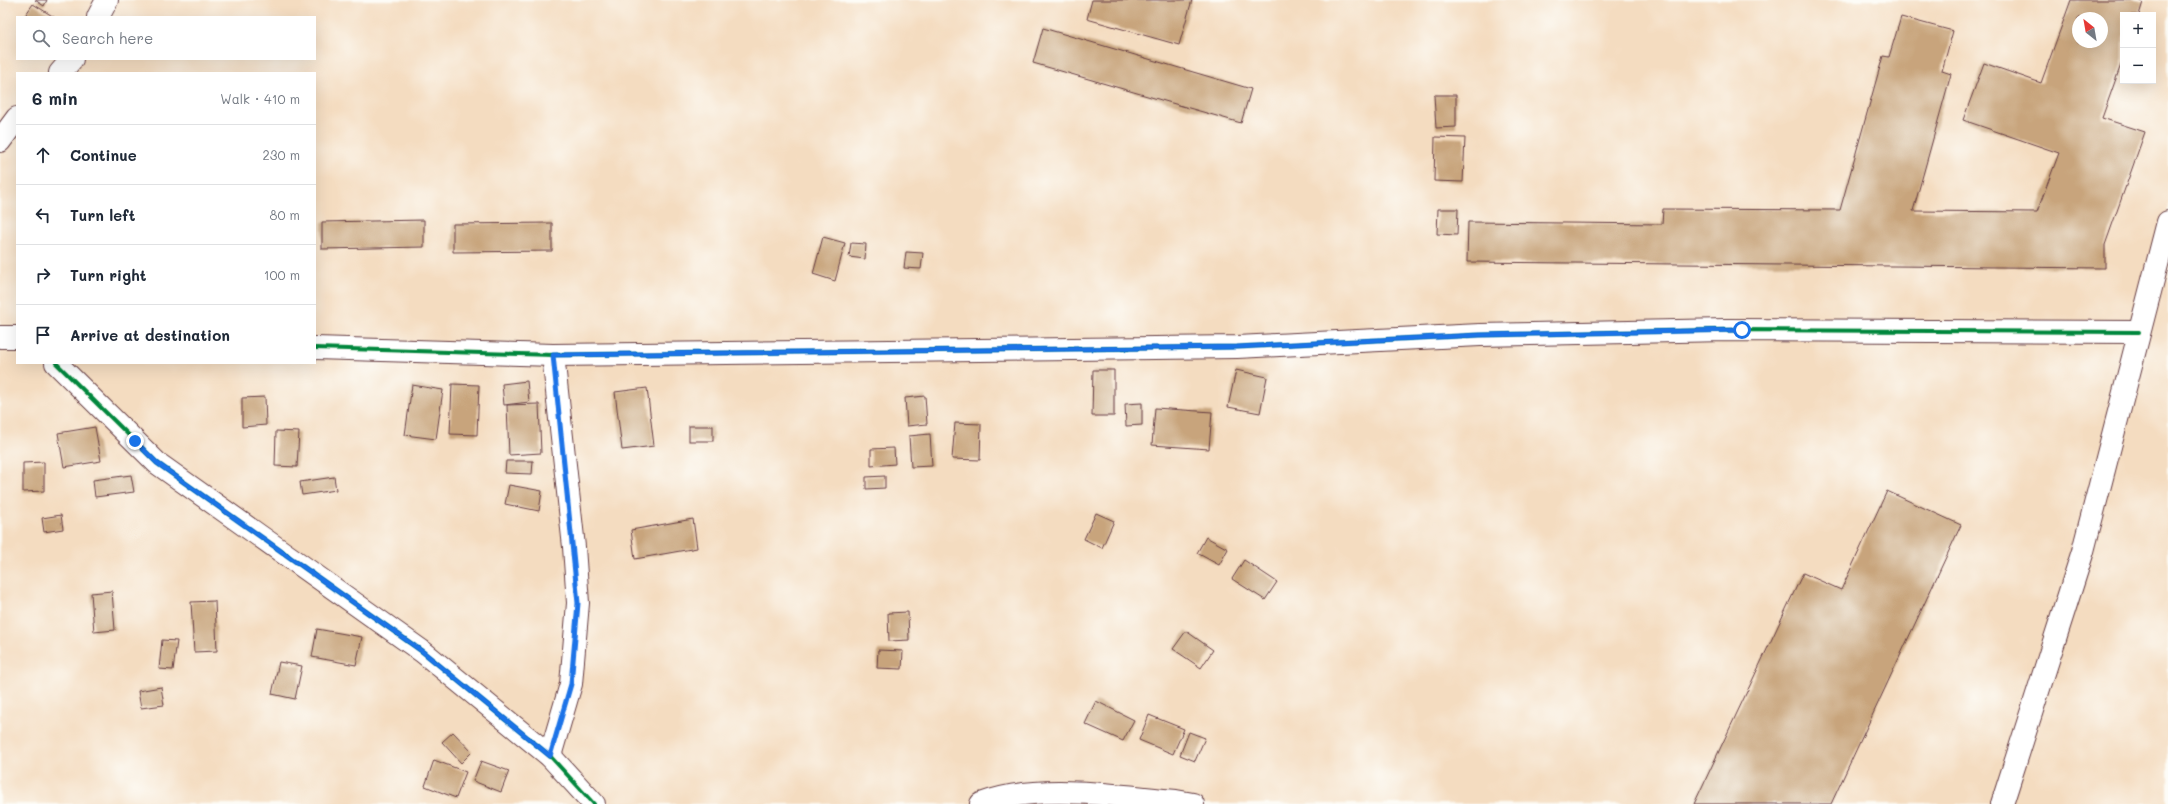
<!DOCTYPE html>
<html lang="en">
<head>
<meta charset="utf-8">
<style>
	:root { --surface:#fff; --page:#f2f2f3; --text:#1f2937; --muted:#747a83; --line:#e0e1e3 }
	body { margin:0; font-family:Mali,sans-serif; background:var(--page); color:var(--text) }
	.controls { position:absolute; right:12px; top:12px; display:grid; overflow:hidden; border-radius:0px; box-shadow:0 4px 16px #0002 }
	.controls button { width:36px; height:36px; display:grid; place-items:center; padding:0; border:0; border-bottom:1px solid var(--line); background:var(--surface); color:var(--text); font:20px sans-serif }
	.compass { position:absolute; left:2072px; top:12px; width:36px; height:36px; border-radius:50%; background:var(--surface); box-shadow:0 4px 16px #0002; rotate:329deg }
	.stop { position:absolute; width:12px; height:12px; margin:-9px; border:3px solid #1a73e8; border-radius:50%; background:#fff }
	.stop.end { background:#1a73e8; border-color:#fff; box-shadow:0 1px 4px #0008 }
	.list { margin:0; padding:0; list-style:none }
	h2 { display:flex; justify-content:space-between; align-items:center; height:52px; margin:0; padding:0 16px; font-size:17px }
	h2 small { font-size:13px; font-weight:400; color:var(--muted) }
	.list li { display:grid; grid-template-columns:26px 1fr auto; gap:12px; align-items:center; box-sizing:border-box; height:60px; padding:0 16px; border-top:1px solid var(--line) }
	.list b { display:block; font-size:15px; white-space:nowrap }
	.list em { font-size:13px; font-style:normal; color:var(--muted) }
	.icon { flex:none; width:22px; height:22px; fill:none; stroke:currentColor; stroke-width:2; stroke-linecap:round; stroke-linejoin:round }
	.map { position:relative; flex:none; width:2168px; height:804px; overflow:hidden }
	.search { position:absolute; background:var(--surface); box-shadow:0 4px 16px #0002; left:16px; top:16px; width:300px; height:44px; display:flex; align-items:center; gap:10px; box-sizing:border-box; padding:0 14px; border-radius:0px; color:var(--muted); font-size:15px }
	.panel { position:absolute; background:var(--surface); box-shadow:0 4px 16px #0002; left:16px; top:72px; width:300px; height:292px; border-radius:0px }
	.map>svg:first-child { display:block }
</style>
</head>
<body>
<div class="map">
<svg width="2168" height="804" viewBox="0 0 2168 804">
	<rect width="100%" height="100%" fill="#fdfcf7"/>
	<filter id="ink" filterUnits="userSpaceOnUse"><feTurbulence type="fractalNoise" baseFrequency=".025" numOctaves="2"/><feDisplacementMap in="SourceGraphic" scale="8" xChannelSelector="R" yChannelSelector="G"/><feConvolveMatrix kernelMatrix="1 2 1 2 8 2 1 2 1" color-interpolation-filters="sRGB"/></filter>
	<filter id="wash" filterUnits="userSpaceOnUse"><feTurbulence type="fractalNoise" baseFrequency=".012" numOctaves="4" result="noise"/><feDisplacementMap in="SourceGraphic" scale="16" xChannelSelector="R" yChannelSelector="G"/><feGaussianBlur stdDeviation="0.9" result="paint"/><feColorMatrix in="noise" values="0 0 0 0 0 0 0 0 0 0 0 0 0 0 0 0 0 1.4 0 .05"/><feComposite in="paint" operator="in"/></filter>
	<g filter="url(#wash)">
		<rect width="100%" height="100%" fill="#f4dcc0"/>
		<g id="blocks">
			<!-- building -->
			<g fill="#c8a47b" fill-rule="evenodd">
				<path d="M35,0H47L44,6Z"/>
				<path d="M1092,0H1192L1179,45L1087,19Z"/>
				<path d="M2071,0H2137L2143,2L2139,15H2123V59L2102,118L2145,132L2105,245V268L1467,262L1468,222L1662,224L1663,209L1840,210L1883,56L1889,57L1901,17L1953,31L1942,71L1951,74L1913,211L2037,212L2059,153L1963,120L1984,63L2041,83ZM2078,18H2102V42H2078Z"/>
				<path d="M33,4L54,17H24Z"/>
				<path d="M1043,28L1251,89L1241,123L1033,63Z"/>
				<path d="M1434,95H1456V127L1436,128Z"/>
				<path d="M1435,137L1465,138L1463,182L1434,181Z"/>
				<path d="M1438,209H1458L1457,235L1437,234Z"/>
				<path d="M424,220V247L322,249V222Z"/>
				<path d="M552,223V251L453,252V224Z"/>
				<path d="M823,237L845,243L835,281L813,274Z"/>
				<path d="M851,243L866,244L865,259L849,257Z"/>
				<path d="M906,252L923,253L921,269L904,268Z"/>
				<path d="M1093,370H1114V416H1092Z"/>
				<path d="M1236,370L1267,377L1260,413L1228,407Z"/>
				<path d="M527,381L529,402L504,405L502,384Z"/>
				<path d="M452,384L479,385L477,435L450,434Z"/>
				<path d="M412,385L443,390L436,439L405,435Z"/>
				<path d="M647,388L654,446L622,450L615,392Z"/>
				<path d="M925,396L927,424L907,426L905,398Z"/>
				<path d="M265,397L266,425L242,427V398Z"/>
				<path d="M1142,403V425L1126,426L1125,404Z"/>
				<path d="M539,404L541,453L509,455L507,405Z"/>
				<path d="M1155,408L1212,412L1209,449L1152,445Z"/>
				<path d="M955,423L981,424L980,460L952,459Z"/>
				<rect x="689" y="426" width="24" height="15"/>
				<path d="M95,427L101,461L64,467L58,433Z"/>
				<path d="M276,431L299,432L297,467L275,466Z"/>
				<path d="M930,434L932,466L911,467L909,436Z"/>
				<path d="M894,448L895,464L871,466V449Z"/>
				<path d="M506,461H533L532,474L505,473Z"/>
				<path d="M44,462V491L23,492V463Z"/>
				<path d="M131,475L134,492L95,497L93,480Z"/>
				<path d="M885,476V488L866,489V477Z"/>
				<path d="M334,477L336,490L302,495L300,482Z"/>
				<path d="M509,485L542,491L539,511L505,504Z"/>
				<path d="M1887,491L1961,525L1831,804H1694L1803,573L1841,590Z"/>
				<path d="M1096,513L1114,521L1102,548L1084,539Z"/>
				<path d="M61,515L63,529L44,532L42,518Z"/>
				<path d="M693,519L697,548L635,559L631,530Z"/>
				<path d="M1206,537L1228,549L1219,565L1197,553Z"/>
				<path d="M1244,560L1277,582L1265,600L1232,579Z"/>
				<path d="M112,591L115,630L94,632L91,593Z"/>
				<path d="M215,601L217,651L194,652L191,602Z"/>
				<path d="M908,612L909,640L889,641L888,613Z"/>
				<path d="M317,629L362,637L356,665L312,657Z"/>
				<path d="M1186,631L1213,650L1201,668L1173,649Z"/>
				<path d="M162,640L177,641L173,670L159,669Z"/>
				<path d="M878,650L903,651L902,669L877,668Z"/>
				<path d="M279,662L302,666L295,699L272,694Z"/>
				<path d="M161,687L164,705L141,708L138,691Z"/>
				<path d="M1096,701L1134,720L1123,741L1085,724Z"/>
				<path d="M1149,715L1184,729L1173,754L1139,740Z"/>
				<path d="M453,732L472,752L461,763L442,742Z"/>
				<path d="M1189,732L1205,738L1195,761L1180,755Z"/>
				<path d="M434,760L466,772L456,798L425,786Z"/>
				<path d="M481,761L509,771L501,792L473,781Z"/>
			</g>
		</g>
	</g>
	<g filter="url(#ink)">
		<use href="#blocks" fill-opacity="0" stroke="#643b41" stroke-width="1"/>
		<g fill="none" stroke-linecap="round" stroke-linejoin="round">
			<!-- minor casing -->
			<g stroke="#643b41" stroke-width="24">
				<g id="minor">
					<path d="M98,17L107,0"/>
					<path d="M60,73L72,59"/>
					<path d="M0,141L17,118"/>
					<path d="M0,337H17"/>
					<path d="M315,348L553,355L1237,347L1480,335L1726,330L2139,332"/>
					<path d="M56,363L157,463L423,652L550,756L594,804"/>
					<path d="M550,756L571,684L578,603L574,547L553,355"/>
					<path d="M981,804C1037,782 1117,796 1176,801L1193,804"/>
					<path d="M2002,804L2083,551L2168,222"/>
				</g>
			</g>
			<!-- minor -->
			<use href="#minor" stroke="#fff" stroke-width="22"/>
			<!-- cycleway casing -->
			<g stroke="#fdfcf7" stroke-width="6">
				<g id="cycleway">
					<path d="M315,348L553,355L1237,347L1480,335L1726,330L2139,332"/>
					<path d="M56,363L157,463L423,652L550,756L594,804"/>
				</g>
			</g>
			<!-- cycleway -->
			<use href="#cycleway" stroke="#00873e" stroke-width="4"/>
		</g>
	</g>
	<g fill="none" stroke-linecap="round" stroke-linejoin="round" filter="url(#ink)">
		<!-- route -->
		<path stroke="#1a73e8" stroke-width="5" d="M135,441L157,463L423,652L550,756L571,684L578,603L553,355L1237,347L1480,335L1742,330"/>
	</g>
</svg>
<div class="controls">
<button>+</button>
<button>−</button>
</div>
<svg class="compass" viewBox="-18 -18 36 36"><path d="M0-13l5 13h-10z" fill="#e53935"/><path d="M0 13l5-13h-10z" fill="#747a83"/></svg>
<div class="stop" style="left:1742px;top:330px"></div>
<div class="stop end" style="left:135px;top:441px"></div>
<div class="search"><svg class="icon" aria-label="search" viewBox="0 0 24 24"><circle cx="10" cy="10" r="6"/><path d="M15 15l6 6"/></svg>Search here</div>
<section class="panel">
<h2>6 min<small>Walk · 410 m</small></h2>
<ul class="list">
<li><svg class="icon" aria-label="ahead" viewBox="0 0 24 24"><path d="M12 20V5M6 11l6-6 6 6"/></svg><div><b>Continue</b></div><em>230 m</em></li>
<li><svg class="icon" aria-label="left" viewBox="0 0 24 24"><path d="M17 20v-9H6M10 6l-5 5 5 5"/></svg><div><b>Turn left</b></div><em>80 m</em></li>
<li><svg class="icon" aria-label="right" viewBox="0 0 24 24"><path d="M7 20v-9h11M14 6l5 5-5 5"/></svg><div><b>Turn right</b></div><em>100 m</em></li>
<li><svg class="icon" aria-label="arrive" viewBox="0 0 24 24"><path d="M6 21V4h12l-3 4 3 4H6"/></svg><div><b>Arrive at destination</b></div></li>
</ul>
</section>
</div>
</body>
</html>
